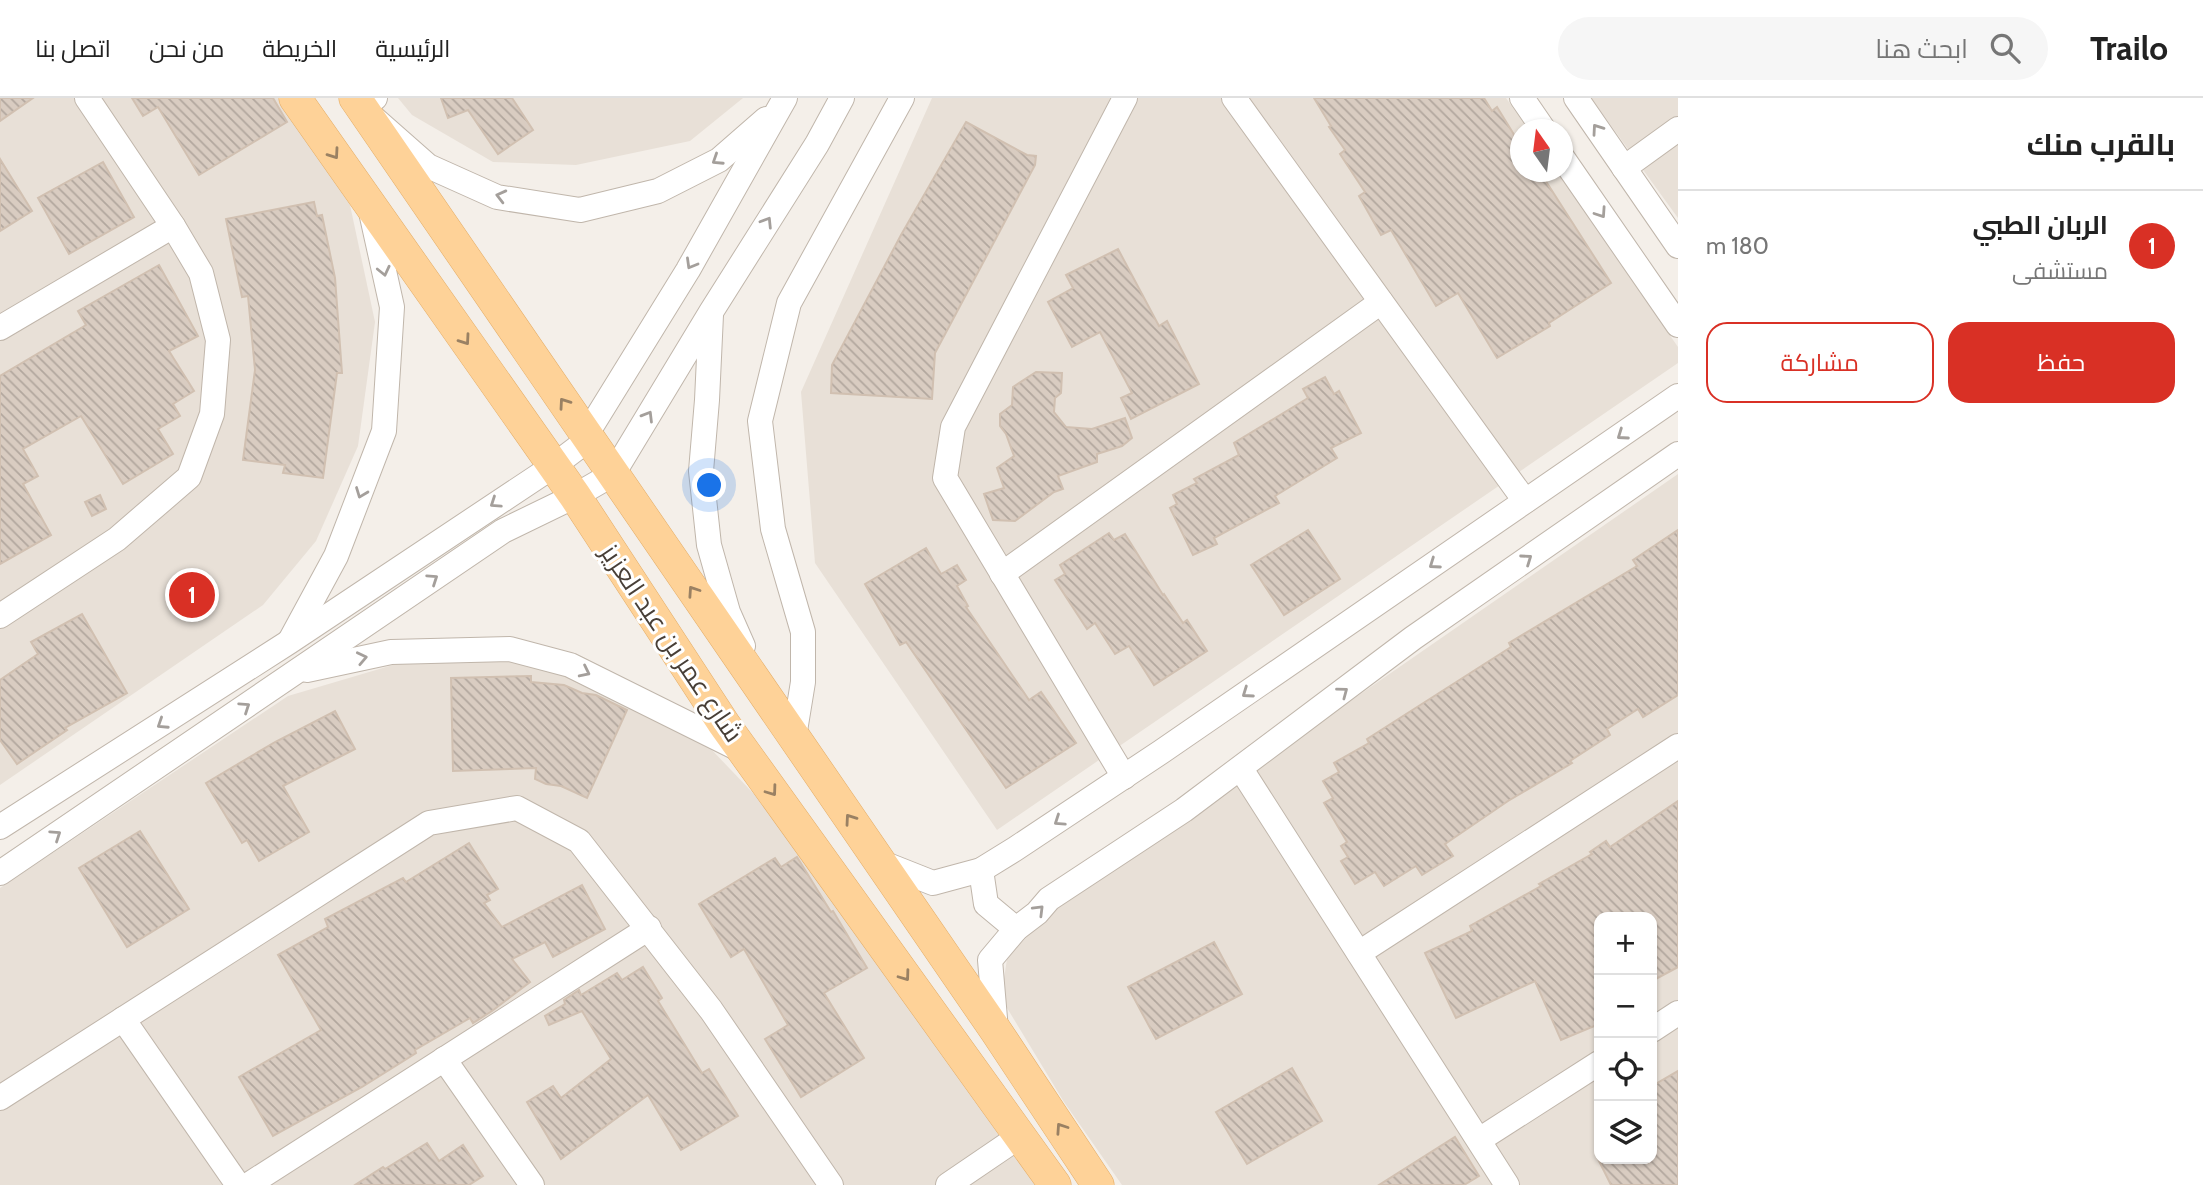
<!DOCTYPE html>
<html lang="ar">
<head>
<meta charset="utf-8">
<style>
	:root { --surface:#fff; --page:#f6f6f6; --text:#222; --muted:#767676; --line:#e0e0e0; --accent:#d93025 }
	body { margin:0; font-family:Cabin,Cairo,sans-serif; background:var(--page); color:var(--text); direction:rtl }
	.controls { position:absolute; right:21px; bottom:21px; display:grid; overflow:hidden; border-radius:14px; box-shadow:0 2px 5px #0004 }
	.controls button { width:63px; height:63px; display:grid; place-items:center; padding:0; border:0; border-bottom:2px solid var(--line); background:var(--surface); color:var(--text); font:35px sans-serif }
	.compass { position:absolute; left:1510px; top:21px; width:63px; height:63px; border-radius:50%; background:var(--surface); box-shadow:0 2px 5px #0004; rotate:346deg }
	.you { position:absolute; left:710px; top:388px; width:24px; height:24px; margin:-18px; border:5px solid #fff; border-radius:50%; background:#1a73e8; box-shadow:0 0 0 10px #1a73e833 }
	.badge { display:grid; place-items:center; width:46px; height:46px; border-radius:50%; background:var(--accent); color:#fff; font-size:23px; font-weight:700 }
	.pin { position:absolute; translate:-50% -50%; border:4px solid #fff; box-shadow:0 2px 7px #0006 }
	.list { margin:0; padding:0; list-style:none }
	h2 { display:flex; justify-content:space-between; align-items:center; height:91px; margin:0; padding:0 28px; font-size:30px }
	h2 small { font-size:23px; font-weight:400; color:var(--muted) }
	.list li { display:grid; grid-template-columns:46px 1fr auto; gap:21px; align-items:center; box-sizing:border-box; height:112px; padding:0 28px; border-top:2px solid var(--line) }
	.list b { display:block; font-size:26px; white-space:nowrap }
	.list p { margin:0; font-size:23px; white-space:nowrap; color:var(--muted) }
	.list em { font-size:23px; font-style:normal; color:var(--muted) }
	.actions { display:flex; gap:14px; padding:21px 28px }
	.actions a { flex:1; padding:16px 0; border:2px solid var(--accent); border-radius:21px; text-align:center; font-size:24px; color:var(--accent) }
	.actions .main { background:var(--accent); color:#fff }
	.icon { flex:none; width:38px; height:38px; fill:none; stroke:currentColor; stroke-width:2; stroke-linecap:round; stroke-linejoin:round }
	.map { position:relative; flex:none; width:1678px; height:1087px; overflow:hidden; direction:ltr }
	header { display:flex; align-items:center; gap:42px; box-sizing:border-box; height:98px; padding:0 35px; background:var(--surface); border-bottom:2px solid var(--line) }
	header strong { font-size:33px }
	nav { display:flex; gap:38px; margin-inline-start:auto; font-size:24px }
	.search { width:490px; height:63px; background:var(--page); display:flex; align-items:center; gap:18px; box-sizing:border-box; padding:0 24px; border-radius:38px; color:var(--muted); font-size:26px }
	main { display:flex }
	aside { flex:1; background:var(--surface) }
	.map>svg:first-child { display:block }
</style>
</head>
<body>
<header>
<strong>Trailo</strong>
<div class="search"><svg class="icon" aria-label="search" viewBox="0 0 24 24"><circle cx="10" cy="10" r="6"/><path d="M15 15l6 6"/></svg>ابحث هنا</div>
<nav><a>الرئيسية</a><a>الخريطة</a><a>من نحن</a><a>اتصل بنا</a></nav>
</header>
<main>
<aside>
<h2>بالقرب منك<small></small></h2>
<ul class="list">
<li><span class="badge">1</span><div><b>الربان الطبي</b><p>مستشفى</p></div><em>180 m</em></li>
</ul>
<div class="actions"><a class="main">حفظ</a><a>مشاركة</a></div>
</aside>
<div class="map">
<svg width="1678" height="1087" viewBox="0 0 1678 1087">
	<defs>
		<pattern id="building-back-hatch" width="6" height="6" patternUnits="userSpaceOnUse" patternTransform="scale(1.75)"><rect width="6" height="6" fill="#d9ccc1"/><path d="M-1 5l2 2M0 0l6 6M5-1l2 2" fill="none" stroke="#b2a79e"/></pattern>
	</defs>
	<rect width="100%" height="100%" fill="#f4efe9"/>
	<!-- residential -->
	<g fill="#e8e0d7" fill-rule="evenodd">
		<path d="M0,0H278L350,107L375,224L358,348L316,443L263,507L0,687Z"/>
		<path d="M398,0H743L690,43L576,67L493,64L412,17Z"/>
		<path d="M932,0H1506L1528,31L1520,32V74H1557L1678,249V265L997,732L815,465L801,294Z"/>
		<path d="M1591,0H1678V120Z"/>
		<path d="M1678,376V1087H1122L1064,1004L1001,900L1009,848L1049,812ZM1599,819H1652V1061H1599Z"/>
		<path d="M403,564H527L573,577L709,649L776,719L1035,1087H0V790L288,598Z"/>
	</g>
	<!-- building -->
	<g fill="url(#building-back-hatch)" stroke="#d1c0b1" stroke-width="2">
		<path d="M0,0H33L0,23Z"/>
		<path d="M132,0H273L287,24L199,77L158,9L143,18Z"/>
		<path d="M441,0H512L533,32L498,56L468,12L448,20Z"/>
		<path d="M1314,0H1484L1492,13L1497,9L1521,48V74H1540L1611,185L1549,225L1550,228L1497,260L1458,195L1436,208L1391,132L1381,137L1359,98L1365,94L1340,56L1345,52L1329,29L1331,28Z"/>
		<path d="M966,24L1027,57L1036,58L1035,67L935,255L932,301L831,295L832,267L901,137Z"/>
		<path d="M0,61L32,113L0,133Z"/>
		<path d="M103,64L134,119L69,156L38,100Z"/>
		<path d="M314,104L317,118L322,117L335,180L342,275H337L323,380L283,375L285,367L243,362L255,272L248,198L242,199L226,121Z"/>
		<path d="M1118,151L1159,228L1167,223L1199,286L1131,321L1121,300L1132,295L1100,234L1072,249L1048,204L1073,190L1066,177Z"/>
		<path d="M159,167L198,238L169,253L194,293L173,306L180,318L158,331L173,356L123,386L81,318L23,351L38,378L23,386L51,437L0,466V278L86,227L78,213Z"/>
		<path d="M1036,274L1062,275L1061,295L1055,300L1054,314L1066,329L1092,331L1125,320L1132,340L1122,348L1097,356V364L1058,378L1063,391L1054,394L1015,423L993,422L984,396L1004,390L997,370L1014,358L1006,336L1000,328V316L1012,307L1013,289Z"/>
		<path d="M1325,279L1334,296L1339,293L1361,335L1331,350L1337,360L1275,398L1279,405L1214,440L1217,446L1193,457L1170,410L1177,406L1173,397L1197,385L1194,381L1239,357L1234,345L1308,300L1303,291Z"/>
		<path d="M100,397L106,411L92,418L85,404Z"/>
		<path d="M1308,432L1340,481L1284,517L1251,467Z"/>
		<path d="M1678,432V597L1643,619L1638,611L1607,631L1610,637L1570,663L1572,665L1508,703L1445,746L1453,758L1422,777L1416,768L1384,788L1375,774L1355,786L1341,763L1348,759L1341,748L1347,744L1324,705L1333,700L1323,683L1339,674L1334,665L1369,645L1367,641L1511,549L1509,545L1637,468L1633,462Z"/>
		<path d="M1109,435L1114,442L1125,436L1163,497L1164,496L1183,525L1187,522L1207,553L1154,587L1129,548L1115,556L1095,525L1087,531L1055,482L1065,476L1060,467Z"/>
		<path d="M926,450L941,476L957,467L966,482L957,488L968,508L966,509L1029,602L1041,594L1076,645L1006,690L906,544L900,547L865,486Z"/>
		<path d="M82,516L127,595L65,630L67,632L17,666L0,642V582L38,556L31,544Z"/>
		<path d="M531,578V584L564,587L582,595L596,597L627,612L587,700L561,688L546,686L535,681L536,670L453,673L451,580Z"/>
		<path d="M335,613L355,651L283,688L309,734L259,763L247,742L242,745L206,685L275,644Z"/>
		<path d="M1678,703V869L1652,883V819H1599V926L1561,942L1535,883L1456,920L1425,855L1472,833L1470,828L1541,788L1539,786L1592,756L1590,754L1606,743L1610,749Z"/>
		<path d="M140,733L189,811L127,849L79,770Z"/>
		<path d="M469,745L498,791L487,797L490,802L484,805L502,829L582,787L605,831L553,859L545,844L512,861L530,884L492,913L473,925L470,920L415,952L416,955L362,989L273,1038L239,979L321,932L278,857L328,829L325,821L403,780L406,784Z"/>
		<path d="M797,759L831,814L833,813L867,870L824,895L864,960L801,999L765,941L788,927L744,851L731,859L699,806L775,760L781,769Z"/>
		<path d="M1214,844L1242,896L1156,941L1128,889Z"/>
		<path d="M643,869L662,900L658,903L702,975L709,971L738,1018L681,1052L648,997L561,1061L527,1004L553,988L561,1000L611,961L582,913L549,927L545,918L565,906L564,902L579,892L581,897L617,875L622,882Z"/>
		<path d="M1292,970L1322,1023L1247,1066L1216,1014Z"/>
		<path d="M1678,973V1087H1611L1598,1061H1652V988Z"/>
		<path d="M1455,1039L1479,1078L1464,1087H1379Z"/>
		<path d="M427,1045L439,1063L463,1047L483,1078L469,1087H355L383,1069L385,1071Z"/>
	</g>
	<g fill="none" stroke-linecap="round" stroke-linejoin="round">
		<!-- minor casing -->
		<g stroke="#c0b6ab" stroke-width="26">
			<g id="minor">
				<path d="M375,0L361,9L428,68L497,99L580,112L658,93L719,62L766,21"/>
				<path d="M1234,0L1525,403"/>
				<path d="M1522,0L1544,32"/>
				<path d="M1576,0L1678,148"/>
				<path d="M1562,59L1678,227"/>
				<path d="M1624,70L1678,31"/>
				<path d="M711,217L707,302L701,373L709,447L728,514L743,548"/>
				<path d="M0,230L173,128"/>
				<path d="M1002,476L1381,204"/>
				<path d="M0,518L117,441L189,379L212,316L218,242L201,175L173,128L87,0"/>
				<path d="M291,541L336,458L384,333L392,209L371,114"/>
				<path d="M307,572L391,554L510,551L570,567L743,653"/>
				<path d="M794,639L803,584V534L773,431L760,323L789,205L902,0"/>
				<path d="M1241,671L1507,1087"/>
				<path d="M1124,679L945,380L953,329L1125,0"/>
				<path d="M0,729L289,544L552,369L589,341L591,329L688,172L785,0"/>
				<path d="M880,764L933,785L981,772L1015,751L1161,654L1678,298"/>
				<path d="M981,772L986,806L1016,831"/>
				<path d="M0,775L503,433L575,398L613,376L711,214L817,46L842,0"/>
				<path d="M1359,855L1678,648"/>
				<path d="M123,921L238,1087"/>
				<path d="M996,932L990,862L1016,831L1037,815L1049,801L1184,712L1413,540L1678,356"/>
				<path d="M1652,932L1678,915"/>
				<path d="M444,961L532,1087"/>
				<path d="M0,1000L429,725L517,710L579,743L711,912L831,1087"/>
				<path d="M1479,1042L1599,965"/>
				<path d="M248,1087L649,830"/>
				<path d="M948,1087L1020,1038"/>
			</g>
		</g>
		<!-- major casing -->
		<g stroke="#e4ad67" stroke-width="33">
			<g id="major">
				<path d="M295,0L575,398L724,626L1055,1087"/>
				<path d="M355,0L996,933L1098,1087"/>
			</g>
		</g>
		<!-- minor -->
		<use href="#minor" stroke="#fff" stroke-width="24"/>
		<!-- major -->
		<use href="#major" stroke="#fed298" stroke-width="32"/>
	</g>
	<!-- one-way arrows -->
	<defs><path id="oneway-chevron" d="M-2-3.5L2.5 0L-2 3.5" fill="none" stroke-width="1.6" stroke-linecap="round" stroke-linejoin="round" transform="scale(1.75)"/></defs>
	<g stroke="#a49f9b">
		<use href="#oneway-chevron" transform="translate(1597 31) rotate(-125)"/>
		<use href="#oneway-chevron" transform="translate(717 62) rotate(147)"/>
		<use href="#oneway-chevron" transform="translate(501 98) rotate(-166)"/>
		<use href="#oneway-chevron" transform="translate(1601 115) rotate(56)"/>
		<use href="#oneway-chevron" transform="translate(767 124) rotate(-58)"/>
		<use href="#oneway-chevron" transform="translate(691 166) rotate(120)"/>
		<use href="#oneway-chevron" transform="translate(384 173) rotate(77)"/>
		<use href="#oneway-chevron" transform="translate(648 318) rotate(-59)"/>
		<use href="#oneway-chevron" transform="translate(1622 337) rotate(145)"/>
		<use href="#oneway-chevron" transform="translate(361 395) rotate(111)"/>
		<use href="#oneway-chevron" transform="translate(495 405) rotate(146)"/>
		<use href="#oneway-chevron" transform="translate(1527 461) rotate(-35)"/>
		<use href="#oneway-chevron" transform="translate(1434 466) rotate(145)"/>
		<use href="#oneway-chevron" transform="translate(433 481) rotate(-34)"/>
		<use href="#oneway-chevron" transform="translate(362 560) rotate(-12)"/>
		<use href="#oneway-chevron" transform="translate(585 574) rotate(26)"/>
		<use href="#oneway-chevron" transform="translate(1343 594) rotate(-37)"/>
		<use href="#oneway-chevron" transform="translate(1247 595) rotate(145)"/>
		<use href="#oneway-chevron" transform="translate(245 609) rotate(-34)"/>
		<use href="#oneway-chevron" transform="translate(162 626) rotate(147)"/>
		<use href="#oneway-chevron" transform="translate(1059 723) rotate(146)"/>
		<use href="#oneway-chevron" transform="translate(56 737) rotate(-34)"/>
		<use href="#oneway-chevron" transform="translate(1039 812) rotate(-45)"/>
	</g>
	<g stroke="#9a8163">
		<use href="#oneway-chevron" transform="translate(334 56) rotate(55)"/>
		<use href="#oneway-chevron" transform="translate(465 242) rotate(55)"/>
		<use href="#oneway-chevron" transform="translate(564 305) rotate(-125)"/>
		<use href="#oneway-chevron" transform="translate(693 493) rotate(-124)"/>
		<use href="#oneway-chevron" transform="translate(772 693) rotate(54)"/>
		<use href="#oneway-chevron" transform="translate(850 721) rotate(-125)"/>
		<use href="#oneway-chevron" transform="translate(905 878) rotate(54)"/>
		<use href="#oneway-chevron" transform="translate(1061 1030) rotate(-124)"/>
	</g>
	<g text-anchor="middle" stroke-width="6" stroke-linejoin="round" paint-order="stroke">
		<!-- street labels -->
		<g font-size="26" fill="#483f37" stroke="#fff">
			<text transform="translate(672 545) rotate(56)" y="9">شارع عمر بن عبد العزيز</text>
		</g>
	</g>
</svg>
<div class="controls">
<button>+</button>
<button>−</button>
<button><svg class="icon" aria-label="locate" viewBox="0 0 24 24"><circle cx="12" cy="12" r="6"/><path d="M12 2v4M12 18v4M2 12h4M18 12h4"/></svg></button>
<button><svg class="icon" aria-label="layers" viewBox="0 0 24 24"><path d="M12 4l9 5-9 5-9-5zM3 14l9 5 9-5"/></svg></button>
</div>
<svg class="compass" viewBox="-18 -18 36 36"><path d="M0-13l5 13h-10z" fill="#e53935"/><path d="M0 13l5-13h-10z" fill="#767676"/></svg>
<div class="you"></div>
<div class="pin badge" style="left:192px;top:497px">1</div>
</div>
</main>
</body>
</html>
